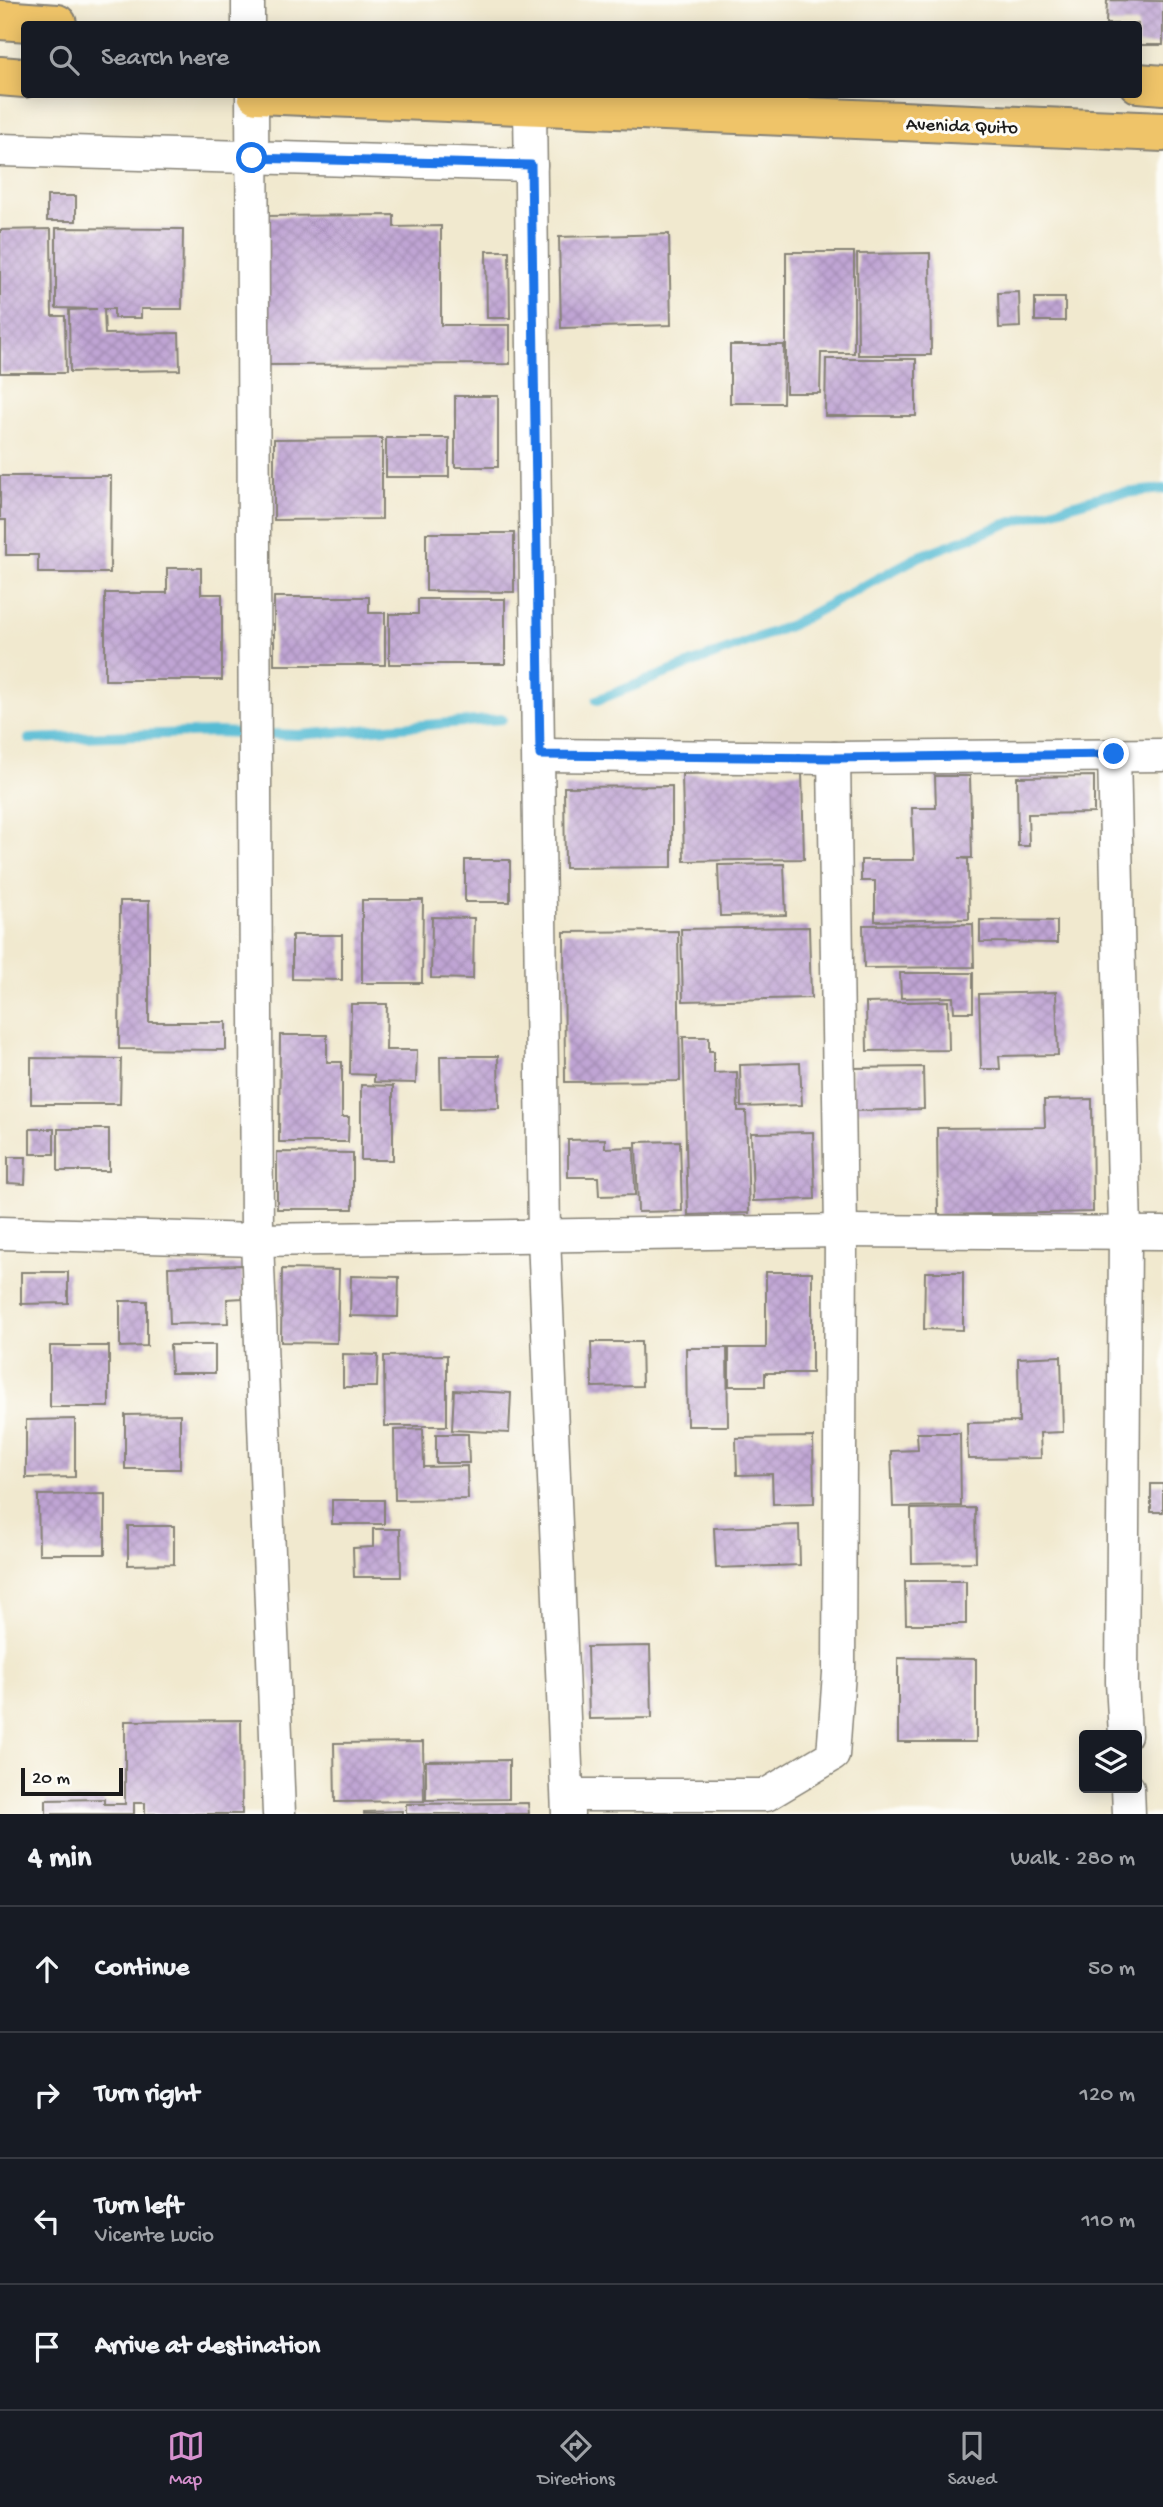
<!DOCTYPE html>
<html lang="en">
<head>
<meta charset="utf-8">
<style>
	:root { --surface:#171b24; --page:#242831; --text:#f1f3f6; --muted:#9ea1a6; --line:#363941; --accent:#d690ce }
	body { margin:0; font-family:"Gochi Hand",sans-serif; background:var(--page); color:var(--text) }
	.controls { position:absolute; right:21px; bottom:21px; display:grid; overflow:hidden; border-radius:7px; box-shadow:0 4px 18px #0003 }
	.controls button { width:63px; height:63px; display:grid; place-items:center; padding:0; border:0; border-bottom:2px solid var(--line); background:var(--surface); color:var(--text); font:35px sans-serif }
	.scale { position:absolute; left:21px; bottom:18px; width:102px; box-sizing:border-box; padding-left:7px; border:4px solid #1c1c1c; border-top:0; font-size:19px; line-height:24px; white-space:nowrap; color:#1c1c1c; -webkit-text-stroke:5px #fdfcf7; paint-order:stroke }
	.stop { position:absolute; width:21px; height:21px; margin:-16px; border:5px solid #1a73e8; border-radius:50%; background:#fff }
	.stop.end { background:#1a73e8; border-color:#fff; box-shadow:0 2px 7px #0008 }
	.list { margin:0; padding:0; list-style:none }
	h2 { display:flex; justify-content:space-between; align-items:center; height:91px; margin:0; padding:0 28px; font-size:30px }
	h2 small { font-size:23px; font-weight:400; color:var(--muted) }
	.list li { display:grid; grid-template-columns:46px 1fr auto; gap:21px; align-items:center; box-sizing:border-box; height:126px; padding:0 28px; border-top:2px solid var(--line) }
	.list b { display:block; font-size:26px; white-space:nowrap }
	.list p { margin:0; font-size:23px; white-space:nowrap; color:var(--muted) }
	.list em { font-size:23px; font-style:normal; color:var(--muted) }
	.icon { flex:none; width:38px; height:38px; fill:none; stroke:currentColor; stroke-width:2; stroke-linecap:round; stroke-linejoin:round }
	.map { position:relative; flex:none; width:1163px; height:1814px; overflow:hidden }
	.search { position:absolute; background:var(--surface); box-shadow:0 4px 18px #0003; left:21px; right:21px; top:21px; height:77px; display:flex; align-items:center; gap:18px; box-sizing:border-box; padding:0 24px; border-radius:7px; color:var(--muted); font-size:26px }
	.sheet { height:595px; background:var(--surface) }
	nav { display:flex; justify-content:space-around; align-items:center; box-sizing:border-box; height:98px; border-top:2px solid var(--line); background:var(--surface); font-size:19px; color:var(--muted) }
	nav a { display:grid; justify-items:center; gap:4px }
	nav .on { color:var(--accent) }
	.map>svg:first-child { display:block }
</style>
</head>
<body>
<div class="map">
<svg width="1163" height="1814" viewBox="0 0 1163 1814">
	<defs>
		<pattern id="building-cross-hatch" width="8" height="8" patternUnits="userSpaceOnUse" patternTransform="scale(1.75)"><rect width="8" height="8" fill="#c0a5d4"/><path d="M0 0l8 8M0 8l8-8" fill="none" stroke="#a48db5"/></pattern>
	</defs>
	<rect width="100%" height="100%" fill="#fdfcf7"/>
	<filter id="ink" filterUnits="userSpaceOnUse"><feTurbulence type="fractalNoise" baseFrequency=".0143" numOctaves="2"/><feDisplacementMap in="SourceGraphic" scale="14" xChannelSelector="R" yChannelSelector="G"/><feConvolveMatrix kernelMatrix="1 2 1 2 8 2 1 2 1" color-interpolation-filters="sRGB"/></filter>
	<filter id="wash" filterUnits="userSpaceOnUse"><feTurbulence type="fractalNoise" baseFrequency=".00686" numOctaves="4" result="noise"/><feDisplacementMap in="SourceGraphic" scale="28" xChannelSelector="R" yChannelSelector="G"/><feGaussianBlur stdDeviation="1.57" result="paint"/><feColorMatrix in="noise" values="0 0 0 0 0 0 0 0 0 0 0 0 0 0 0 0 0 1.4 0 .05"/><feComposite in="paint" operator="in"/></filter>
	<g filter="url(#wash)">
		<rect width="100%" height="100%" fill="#f1e9cf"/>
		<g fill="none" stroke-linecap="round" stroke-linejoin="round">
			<!-- stream -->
			<g stroke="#57bcd4" stroke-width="10">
				<path d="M597,700L791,625L920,556L1006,524L1106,495L1163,489"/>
				<path d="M29,739L215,732L298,735L502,719"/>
			</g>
		</g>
		<g id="blocks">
			<!-- building -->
			<g fill="url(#building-cross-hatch)">
				<path d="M1107,0L1163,1V45H1138V24H1106Z"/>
				<rect x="47" y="196" width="29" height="25"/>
				<path d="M394,215V227L441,226V325H510V364L261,365L260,216Z"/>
				<path d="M56,228L183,229L182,309H141V318H114V309H104L105,334L179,333L180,370L70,372L69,310L97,309L56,308Z"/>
				<path d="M51,229L52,316H65L66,373H0V230Z"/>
				<path d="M669,234L671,325L561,328L559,237Z"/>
				<path d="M486,251H509L510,318H487Z"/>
				<path d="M786,252H854V353H821L820,393H786Z"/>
				<path d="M930,253L931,355H858L857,254Z"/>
				<path d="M1019,292L1020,327L999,328L998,293Z"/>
				<rect x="1035" y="298" width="30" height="23"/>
				<path d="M730,345H784L783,403H730Z"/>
				<path d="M826,359H916V416H825Z"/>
				<rect x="455" y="396" width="43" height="71"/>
				<path d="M382,438V519L274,520V439Z"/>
				<rect x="386" y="438" width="63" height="39"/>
				<path d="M0,476H111L110,573H38V555H6V520H0Z"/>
				<path d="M426,533H514V592L426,591Z"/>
				<path d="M167,568H201V594H222V680H105V593H167Z"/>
				<path d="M274,597H369V613H385V665H274Z"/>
				<path d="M418,599H505V664H389V614H418Z"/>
				<path d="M802,772L804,859L684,861L682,774Z"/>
				<path d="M935,776H970L972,858H959L968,859L969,919L875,921V881H861V860H914L912,808H936Z"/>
				<path d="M1094,776V813L1028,814L1029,846H1018L1017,777Z"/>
				<path d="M672,786V867L565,868L564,787Z"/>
				<rect x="465" y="860" width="45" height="42"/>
				<path d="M784,864L786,915L720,916L718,865Z"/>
				<path d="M362,900H423L422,983H362Z"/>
				<path d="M120,901H149V1022H226V1050L119,1049Z"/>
				<path d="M432,917L474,918L473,979L431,978Z"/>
				<path d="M980,920L1057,921V943L980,942Z"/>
				<path d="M973,924L974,967L864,968L863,925Z"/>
				<path d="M809,927L811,998L683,1001L681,929Z"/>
				<path d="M678,931L680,1081L565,1082L564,932Z"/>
				<path d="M292,935H342V980L292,979Z"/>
				<path d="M900,973H973V1012H954L953,997L901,998Z"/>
				<path d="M1056,992L1058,1055L999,1056L1000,1069H981L979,994Z"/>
				<path d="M948,1001L949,1050L867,1051L866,1003Z"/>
				<path d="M351,1004H387L386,1050H417L416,1083L374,1082V1075L350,1074Z"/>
				<path d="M280,1035H327V1062H342V1117H349L348,1142H279Z"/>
				<path d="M683,1037H709V1051H714V1073L737,1072L738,1111H746L749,1213L688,1215Z"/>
				<path d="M440,1056H498L499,1108L441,1109Z"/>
				<path d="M31,1058L121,1059L120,1104H31Z"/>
				<path d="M800,1063L802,1105L741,1107L740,1065Z"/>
				<path d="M923,1067L924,1109L852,1111V1068Z"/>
				<path d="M361,1085L393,1086V1160H361Z"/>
				<path d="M1092,1099L1093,1212L938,1215L937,1128L1045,1127L1044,1100Z"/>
				<rect x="30" y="1129" width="24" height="25"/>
				<rect x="58" y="1129" width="51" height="42"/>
				<path d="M813,1132L815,1199L753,1201L751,1133Z"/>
				<path d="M605,1139V1148L634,1147L635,1195L599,1196L598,1177H568V1140Z"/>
				<path d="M680,1141L682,1211L638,1212L636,1142Z"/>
				<path d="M277,1152L353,1153V1209H277Z"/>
				<path d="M8,1157H26L25,1184L8,1183Z"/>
				<path d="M242,1265L243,1298L227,1299L228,1323L170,1324L168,1267Z"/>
				<path d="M282,1269L339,1270L337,1343L281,1342Z"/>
				<path d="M21,1272H68V1303L21,1304Z"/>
				<path d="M766,1272H812V1373H765V1386H729V1348H766Z"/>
				<path d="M925,1272H963V1330L924,1329Z"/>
				<path d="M351,1276L399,1277L398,1317L350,1316Z"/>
				<path d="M120,1301H147V1346L120,1347Z"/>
				<path d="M591,1342H641L642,1386L592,1387Z"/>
				<path d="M170,1345H215V1373H171Z"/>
				<rect x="50" y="1346" width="59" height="61"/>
				<path d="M686,1348H727L728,1426H687Z"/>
				<path d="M343,1354L378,1355L377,1387H343Z"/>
				<path d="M447,1355V1426H385L384,1356Z"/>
				<path d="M1061,1356L1063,1432L1040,1433L1041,1458L968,1459L967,1423L1019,1422L1018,1358Z"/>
				<path d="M454,1390L511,1393L509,1433L452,1430Z"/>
				<path d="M180,1414V1469H125V1415Z"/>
				<path d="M75,1419V1477L26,1478V1420Z"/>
				<path d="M423,1429L424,1467L467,1466L468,1499L395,1500L394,1430Z"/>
				<path d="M917,1433H960L961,1506L893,1507L891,1451L918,1450Z"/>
				<path d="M436,1434H468L469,1463H436Z"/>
				<path d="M813,1437L814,1503L773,1504L772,1474L737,1475L736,1438Z"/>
				<rect x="1151" y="1484" width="12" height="28"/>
				<path d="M105,1494V1554H39L38,1495Z"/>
				<rect x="332" y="1500" width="52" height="24"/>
				<path d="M975,1508L976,1562L912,1563L911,1509Z"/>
				<path d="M799,1525L800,1565L716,1568L714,1528Z"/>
				<path d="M128,1526H174V1564L128,1565Z"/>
				<path d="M373,1529H400L401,1577H354L353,1548L373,1547Z"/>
				<path d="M905,1581H966V1624H906Z"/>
				<path d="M650,1646L652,1718L589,1719L587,1647Z"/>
				<path d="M898,1658L976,1659V1742H898Z"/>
				<path d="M241,1720L242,1814H145V1803H134V1814H46V1800L104,1799V1804H125V1721Z"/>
				<path d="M423,1742L424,1801L335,1802L334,1743Z"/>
				<path d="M509,1760V1799L426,1800V1761Z"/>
				<path d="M528,1803L529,1814H406V1804Z"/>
				<path d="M402,1811V1814H364V1812Z"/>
			</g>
		</g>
	</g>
	<g filter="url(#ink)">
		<use href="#blocks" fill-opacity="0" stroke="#868276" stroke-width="2"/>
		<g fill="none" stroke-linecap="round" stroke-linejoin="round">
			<!-- minor casing -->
			<g stroke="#868276" stroke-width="35">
				<g id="minor">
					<path d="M248,0V24"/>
					<path d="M252,94L257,1240L279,1814"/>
					<path d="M530,106L544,1237L568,1814"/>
					<path d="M0,150L531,165"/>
					<path d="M1114,754L1125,1233L1122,1682L1125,1735"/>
					<path d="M540,755L834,758L1163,755"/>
					<path d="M0,1233L257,1240L841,1231L1163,1233"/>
					<path d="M1128,1788L1129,1814"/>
					<path d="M568,1795H766L833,1755L839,1673L841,1231L834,758"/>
				</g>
			</g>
			<!-- trunk casing -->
			<g stroke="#868276" stroke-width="42">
				<g id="trunk">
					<path d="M0,20L57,24"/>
					<path d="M0,76L24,78"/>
					<path d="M1138,83L1163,85"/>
					<path d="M257,94L1163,132"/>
				</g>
			</g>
			<!-- minor -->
			<use href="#minor" stroke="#fff" stroke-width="32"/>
			<!-- trunk -->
			<use href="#trunk" stroke="#efc469" stroke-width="38"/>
		</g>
	</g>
	<g fill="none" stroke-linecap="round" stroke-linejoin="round" filter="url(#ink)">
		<!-- route -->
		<path stroke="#1a73e8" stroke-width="9" d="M252,158L531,165L540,755L834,758L1114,754"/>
	</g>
	<g text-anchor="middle" stroke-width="6" stroke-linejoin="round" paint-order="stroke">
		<!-- street labels -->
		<g font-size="19" fill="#1c1c1c" stroke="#fdfcf7">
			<text transform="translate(962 124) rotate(2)" y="7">Avenida Quito</text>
		</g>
	</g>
</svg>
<div class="controls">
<button><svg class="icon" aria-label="layers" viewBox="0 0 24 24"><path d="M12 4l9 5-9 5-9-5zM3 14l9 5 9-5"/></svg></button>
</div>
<div class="scale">20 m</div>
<div class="stop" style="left:252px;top:158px"></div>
<div class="stop end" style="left:1114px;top:754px"></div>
<div class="search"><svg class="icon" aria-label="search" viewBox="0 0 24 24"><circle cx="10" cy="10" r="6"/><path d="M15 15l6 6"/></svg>Search here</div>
</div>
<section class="sheet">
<h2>4 min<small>Walk · 280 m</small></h2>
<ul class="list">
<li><svg class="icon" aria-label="ahead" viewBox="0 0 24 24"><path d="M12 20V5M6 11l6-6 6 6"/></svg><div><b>Continue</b></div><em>50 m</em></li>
<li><svg class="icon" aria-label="right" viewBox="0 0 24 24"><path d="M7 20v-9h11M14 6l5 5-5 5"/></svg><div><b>Turn right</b></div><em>120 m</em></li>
<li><svg class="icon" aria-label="left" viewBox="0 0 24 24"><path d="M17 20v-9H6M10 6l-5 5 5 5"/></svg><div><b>Turn left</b><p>Vicente Lucio</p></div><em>110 m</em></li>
<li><svg class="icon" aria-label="arrive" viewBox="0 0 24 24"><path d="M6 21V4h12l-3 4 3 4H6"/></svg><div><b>Arrive at destination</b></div></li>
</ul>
</section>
<nav>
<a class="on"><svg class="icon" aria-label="map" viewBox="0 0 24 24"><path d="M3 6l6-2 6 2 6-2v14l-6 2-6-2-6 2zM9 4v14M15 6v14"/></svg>Map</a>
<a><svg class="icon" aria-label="directions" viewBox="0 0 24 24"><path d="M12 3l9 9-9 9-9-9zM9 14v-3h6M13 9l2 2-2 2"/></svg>Directions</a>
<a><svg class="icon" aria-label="saved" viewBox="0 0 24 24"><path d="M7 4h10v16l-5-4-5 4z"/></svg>Saved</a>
</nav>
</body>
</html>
